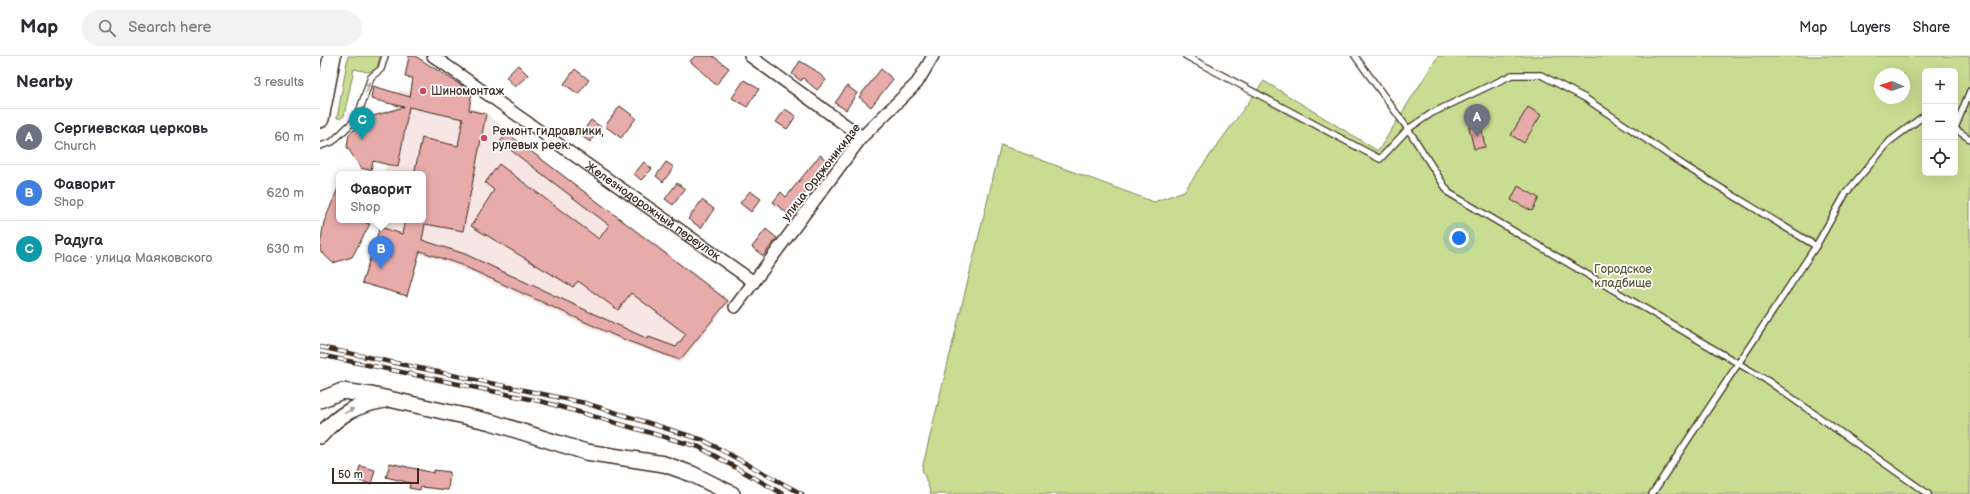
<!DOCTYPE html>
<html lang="en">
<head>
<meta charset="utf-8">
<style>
	:root { --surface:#fff; --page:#f2f2f3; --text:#2b2b33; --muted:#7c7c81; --line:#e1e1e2; --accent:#db2777 }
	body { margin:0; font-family:"Balsamiq Sans",sans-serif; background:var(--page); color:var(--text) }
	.controls { position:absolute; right:12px; top:12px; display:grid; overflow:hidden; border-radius:6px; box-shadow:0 4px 16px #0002 }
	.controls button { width:36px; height:36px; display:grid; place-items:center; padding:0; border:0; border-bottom:1px solid var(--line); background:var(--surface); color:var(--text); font:20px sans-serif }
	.compass { position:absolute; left:1554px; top:12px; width:36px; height:36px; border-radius:50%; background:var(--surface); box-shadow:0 4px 16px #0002; rotate:272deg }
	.scale { position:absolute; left:12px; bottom:10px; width:87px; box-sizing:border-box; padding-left:4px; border:2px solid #3b2a1e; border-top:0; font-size:11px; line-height:14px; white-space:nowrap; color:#3b2a1e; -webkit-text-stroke:3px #fff; paint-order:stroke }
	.you { position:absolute; left:1139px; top:182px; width:14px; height:14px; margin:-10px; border:3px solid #fff; border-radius:50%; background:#1a73e8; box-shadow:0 0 0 6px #1a73e833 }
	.badge { display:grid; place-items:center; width:26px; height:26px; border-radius:50%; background:var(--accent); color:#fff; font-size:13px; font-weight:700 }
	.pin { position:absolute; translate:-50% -33px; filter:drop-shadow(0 1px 2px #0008) }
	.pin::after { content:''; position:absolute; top:21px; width:14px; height:12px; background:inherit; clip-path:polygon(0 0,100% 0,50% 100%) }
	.popup { position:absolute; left:16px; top:115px; width:90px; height:52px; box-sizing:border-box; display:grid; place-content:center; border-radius:6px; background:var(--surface); filter:drop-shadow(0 1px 3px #0005); font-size:13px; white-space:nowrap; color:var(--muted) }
	.popup b { font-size:15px; color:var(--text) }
	.popup::after { content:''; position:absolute; left:50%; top:100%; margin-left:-8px; border:8px solid transparent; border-top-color:var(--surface) }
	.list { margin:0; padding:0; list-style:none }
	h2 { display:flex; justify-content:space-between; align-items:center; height:52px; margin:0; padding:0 16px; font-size:17px }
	h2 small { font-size:13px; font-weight:400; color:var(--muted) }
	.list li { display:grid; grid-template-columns:26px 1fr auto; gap:12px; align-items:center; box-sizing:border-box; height:56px; padding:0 16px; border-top:1px solid var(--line) }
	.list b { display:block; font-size:15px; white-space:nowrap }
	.list p { margin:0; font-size:13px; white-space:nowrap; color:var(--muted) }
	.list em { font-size:13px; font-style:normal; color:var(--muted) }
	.icon { flex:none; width:22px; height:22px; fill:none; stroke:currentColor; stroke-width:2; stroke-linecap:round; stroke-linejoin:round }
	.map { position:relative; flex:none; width:1650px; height:438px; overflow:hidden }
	header { display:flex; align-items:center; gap:24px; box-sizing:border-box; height:56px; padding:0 20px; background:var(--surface); border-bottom:1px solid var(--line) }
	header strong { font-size:19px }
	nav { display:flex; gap:22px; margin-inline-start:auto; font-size:14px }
	.search { width:280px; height:36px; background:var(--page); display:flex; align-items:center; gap:10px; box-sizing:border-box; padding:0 14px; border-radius:22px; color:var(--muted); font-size:15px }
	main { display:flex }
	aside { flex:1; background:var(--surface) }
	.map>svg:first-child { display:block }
</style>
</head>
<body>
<header>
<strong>Map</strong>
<div class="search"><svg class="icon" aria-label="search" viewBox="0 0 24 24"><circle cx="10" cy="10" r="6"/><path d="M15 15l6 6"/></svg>Search here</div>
<nav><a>Map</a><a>Layers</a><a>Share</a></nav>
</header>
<main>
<aside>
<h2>Nearby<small>3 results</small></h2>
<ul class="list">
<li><span class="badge" style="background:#6b7280">A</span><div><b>Сергиевская церковь</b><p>Church</p></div><em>60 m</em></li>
<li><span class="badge" style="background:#3f7fe0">B</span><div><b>Фаворит</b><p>Shop</p></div><em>620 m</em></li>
<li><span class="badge" style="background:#0f9aa8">C</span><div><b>Радуга</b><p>Place · улица Маяковского</p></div><em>630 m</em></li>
</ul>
</aside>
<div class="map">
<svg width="1650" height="438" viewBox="0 0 1650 438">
	<rect width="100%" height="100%" fill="#fff"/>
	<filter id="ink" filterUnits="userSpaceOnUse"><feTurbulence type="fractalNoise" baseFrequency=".025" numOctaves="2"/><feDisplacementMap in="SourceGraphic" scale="8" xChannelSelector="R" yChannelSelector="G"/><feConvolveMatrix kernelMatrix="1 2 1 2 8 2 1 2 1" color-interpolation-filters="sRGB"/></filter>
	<g filter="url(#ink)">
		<!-- built -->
		<path fill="#f8e6e5" d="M79,34L147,49L168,58L185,75L411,245L360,308L341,299L299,285L133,209L57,183L62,168L58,164H103V118H65Z"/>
		<!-- green -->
		<g fill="#c9dd92" stroke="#828458" fill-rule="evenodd">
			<path d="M28,0H60L57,13L48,16L34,13L24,60L21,62H17Z"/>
			<path d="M1118,0H1650V438H611L602,413L681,89L834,146L864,135L944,25L1058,95ZM1605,15H1635V117H1605ZM1560,18H1584V42H1560Z"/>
		</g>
		<!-- building -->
		<g fill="#e7aba9" stroke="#3b2a1e">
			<path d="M89,0H95L152,36L149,54L166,58L143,175L105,168L102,184L145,198L328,283L329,281L356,291L366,278L311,237L298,254L258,225L253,231L151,170L174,134L165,127L179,108L279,183L289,169L180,86L187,77L408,245L360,304L302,283L141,209L100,195L87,240L42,227L60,171L82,178L85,164H103V118H94L102,82L138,90L143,63L89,51L78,111L53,105L51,114L45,113L41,112L27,91L29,78L50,61L84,51L51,43L53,30L90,41L93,22L85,21Z"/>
			<path d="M375,0H393L409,12L396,29L370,5Z"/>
			<path d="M480,5L495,14L506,24L497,34L483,22L481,25L472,18Z"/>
			<path d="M198,9L208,19L195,31L186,21Z"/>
			<path d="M255,13L269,24L258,38L244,28Z"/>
			<path d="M561,13L573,23L551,51L539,41Z"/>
			<path d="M424,24L439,33L427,51L412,42Z"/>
			<path d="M527,30L537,37L526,54L515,47Z"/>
			<path d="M300,50L316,62L301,82L285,70Z"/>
			<path d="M1208,51L1221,59L1204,87L1191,79Z"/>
			<path d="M465,53L476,60L467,73L456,66Z"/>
			<path d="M271,64L281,71L270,86L260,79Z"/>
			<path d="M1161,69L1165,91L1154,93L1149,71Z"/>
			<path d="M500,99L510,107L468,158L453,146L461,136L466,141Z"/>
			<path d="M324,106L332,113L321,124L314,118Z"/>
			<path d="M346,106L354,111L343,126L336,120Z"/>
			<path d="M357,127L365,133L353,149L345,143Z"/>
			<path d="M19,130V164H47L46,167L50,168L32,201L13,207L0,195V189L4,166Z"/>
			<path d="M1198,130L1219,142L1212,155L1191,144Z"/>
			<path d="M430,135L441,143L431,156L420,147Z"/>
			<path d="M382,144L394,153L381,172L368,163Z"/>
			<path d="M446,173L457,182L443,200L432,191Z"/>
			<path d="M70,407L114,417V414L130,416L128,434L101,431L100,434L89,432L90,427L66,421Z"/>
			<path d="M40,410L55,414L51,428L36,424Z"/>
		</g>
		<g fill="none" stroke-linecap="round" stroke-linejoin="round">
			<!-- lane casing -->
			<g stroke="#3b2a1e" stroke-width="8">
				<g id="lane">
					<path d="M866,0L1060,103L1088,73L1112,57L1192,19H1221L1265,42L1365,110L1496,190"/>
					<path d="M1035,0L1088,73L1129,137L1448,325L1608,438"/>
					<path d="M1635,72L1650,35"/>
					<path d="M1635,73L1650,83"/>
					<path d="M0,90L12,86L37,62L51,21L61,13L65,0"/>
					<path d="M1332,438L1496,190L1526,137L1570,85L1605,59"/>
				</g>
			</g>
			<!-- street casing -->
			<g stroke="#3b2a1e" stroke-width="14">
				<g id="street">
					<path id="s1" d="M113,0L434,226"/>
					<path d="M430,0L542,81"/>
					<path d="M415,251L542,81L597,27L613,0"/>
				</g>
			</g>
			<!-- secondary casing -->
			<g stroke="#3b2a1e" stroke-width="18">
				<g id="secondary">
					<path d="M0,344L22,335L51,339L171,366L266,396L344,408L372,418L412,438"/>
					<path d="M0,380C20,357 36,349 65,344"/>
				</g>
			</g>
			<!-- primary casing -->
			<g stroke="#3b2a1e" stroke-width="20">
				<path id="primary" d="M0,63L12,0"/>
			</g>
			<!-- lane -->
			<use href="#lane" stroke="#fff" stroke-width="5.5"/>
			<!-- street -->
			<use href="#street" stroke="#fff" stroke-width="11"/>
			<!-- secondary -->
			<use href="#secondary" stroke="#fff" stroke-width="15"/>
			<!-- primary -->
			<use href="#primary" stroke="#fff" stroke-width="17"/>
			<!-- rail casing -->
			<g stroke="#3b2a1e" stroke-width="4.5">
				<g id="rail">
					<path d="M0,291L265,347L383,384L482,438"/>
					<path d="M0,299L224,346L379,391L463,438"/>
				</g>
			</g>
			<!-- rail -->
			<use href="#rail" stroke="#fff" stroke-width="3" stroke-dasharray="9" stroke-linecap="butt"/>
		</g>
		<!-- one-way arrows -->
		<defs><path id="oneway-solid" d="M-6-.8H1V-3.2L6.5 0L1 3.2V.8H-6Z"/></defs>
		<g fill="#a79f9a">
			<use href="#oneway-solid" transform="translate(48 31) rotate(-71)"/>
			<use href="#oneway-solid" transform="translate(29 355) rotate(-28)"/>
		</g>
	</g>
	<!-- markers -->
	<g fill="#d1495b" stroke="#fff" stroke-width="1.5">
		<circle cx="103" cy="35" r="4"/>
		<circle cx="164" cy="82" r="4"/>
	</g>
	<g text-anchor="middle" stroke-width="3.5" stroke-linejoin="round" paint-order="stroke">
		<!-- poi labels -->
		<g font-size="12" fill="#3b2a1e" stroke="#fff" text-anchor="start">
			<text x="111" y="39">Шиномонтаж</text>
			<text x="172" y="79">Ремонт гидравлики,<tspan x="172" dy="14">рулевых реек.</tspan></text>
		</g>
		<!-- street labels -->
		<g font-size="12" fill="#3b2a1e" stroke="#fff">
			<text transform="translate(501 116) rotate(-52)" y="4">улица Орджоникидзе</text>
			<text dy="4" stroke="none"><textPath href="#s1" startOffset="269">Железнодорожный переулок</textPath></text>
		</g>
		<!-- park labels -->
		<g font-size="12" fill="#5e573b" stroke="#fff">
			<text x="1303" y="217">Городское<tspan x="1303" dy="14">кладбище</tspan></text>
		</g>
	</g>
</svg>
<div class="controls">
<button>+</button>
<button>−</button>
<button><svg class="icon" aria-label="locate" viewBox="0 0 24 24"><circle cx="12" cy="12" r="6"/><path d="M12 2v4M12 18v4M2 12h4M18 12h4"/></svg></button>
</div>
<svg class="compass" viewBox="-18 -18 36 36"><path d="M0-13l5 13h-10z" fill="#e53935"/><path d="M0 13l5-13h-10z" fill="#7c7c81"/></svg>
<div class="scale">50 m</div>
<div class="you"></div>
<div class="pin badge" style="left:1157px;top:81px;background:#6b7280">A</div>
<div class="pin badge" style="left:61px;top:213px;background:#3f7fe0">B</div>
<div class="popup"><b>Фаворит</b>Shop</div>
<div class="pin badge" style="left:42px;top:84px;background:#0f9aa8">C</div>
</div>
</main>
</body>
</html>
